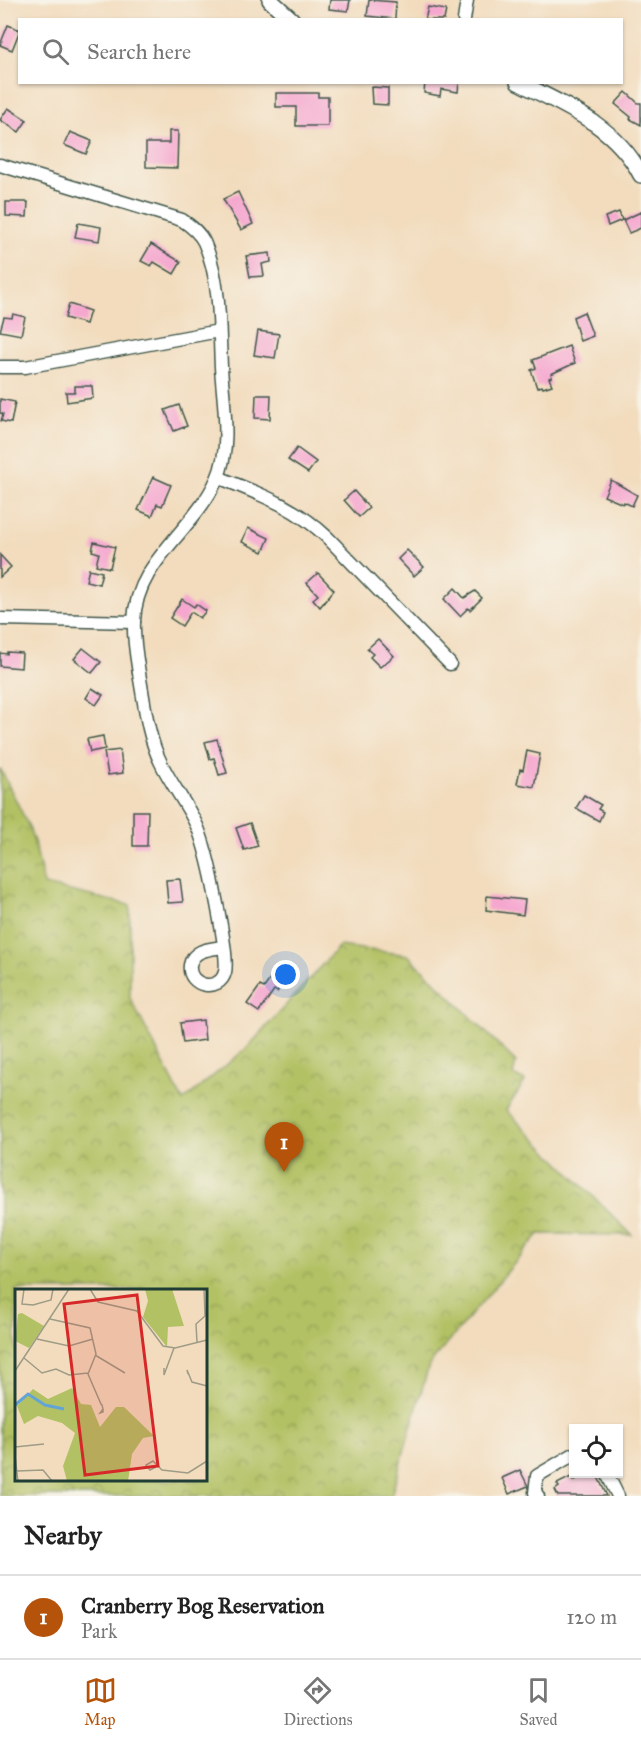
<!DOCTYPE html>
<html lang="en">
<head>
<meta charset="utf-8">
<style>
	:root { --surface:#fff; --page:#f6f6f6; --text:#222; --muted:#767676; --line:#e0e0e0; --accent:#b45309 }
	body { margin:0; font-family:"IM FELL Great Primer",serif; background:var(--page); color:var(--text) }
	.controls { position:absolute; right:18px; bottom:18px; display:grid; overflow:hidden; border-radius:0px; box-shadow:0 2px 4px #0004 }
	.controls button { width:54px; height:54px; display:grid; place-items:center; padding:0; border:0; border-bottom:2px solid var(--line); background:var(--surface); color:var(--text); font:30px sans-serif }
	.you { position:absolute; left:286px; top:975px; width:21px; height:21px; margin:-15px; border:4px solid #fff; border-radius:50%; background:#1a73e8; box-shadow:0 0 0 9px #1a73e833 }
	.badge { display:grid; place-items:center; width:39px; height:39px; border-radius:50%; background:var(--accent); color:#fff; font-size:20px; font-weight:700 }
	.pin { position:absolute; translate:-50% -50px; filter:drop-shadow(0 2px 3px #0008) }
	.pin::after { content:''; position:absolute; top:32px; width:21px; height:18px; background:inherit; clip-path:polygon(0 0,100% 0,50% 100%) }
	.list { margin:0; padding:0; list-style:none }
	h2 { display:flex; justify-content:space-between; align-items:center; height:78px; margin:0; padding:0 24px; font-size:26px }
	h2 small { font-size:20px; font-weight:400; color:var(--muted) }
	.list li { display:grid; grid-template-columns:39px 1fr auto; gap:18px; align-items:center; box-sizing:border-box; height:84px; padding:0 24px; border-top:2px solid var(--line) }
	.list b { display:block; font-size:22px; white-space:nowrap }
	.list p { margin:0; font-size:20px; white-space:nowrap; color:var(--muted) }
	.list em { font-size:20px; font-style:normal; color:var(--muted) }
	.icon { flex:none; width:33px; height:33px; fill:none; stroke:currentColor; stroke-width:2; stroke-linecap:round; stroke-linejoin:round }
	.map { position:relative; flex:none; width:641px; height:1496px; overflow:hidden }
	.search { position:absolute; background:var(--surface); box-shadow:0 2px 4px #0004; left:18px; right:18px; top:18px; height:66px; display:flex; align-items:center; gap:15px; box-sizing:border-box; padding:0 21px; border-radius:0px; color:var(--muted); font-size:22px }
	.sheet { height:162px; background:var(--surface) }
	nav { display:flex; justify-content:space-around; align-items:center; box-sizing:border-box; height:84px; border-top:2px solid var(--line); background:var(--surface); font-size:16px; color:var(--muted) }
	nav a { display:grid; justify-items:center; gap:3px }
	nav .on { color:var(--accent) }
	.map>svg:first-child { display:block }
</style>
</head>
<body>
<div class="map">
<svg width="641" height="1496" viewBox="0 0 641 1496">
	<defs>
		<pattern id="park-crowns" width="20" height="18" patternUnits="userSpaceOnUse" patternTransform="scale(1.5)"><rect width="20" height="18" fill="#b2c164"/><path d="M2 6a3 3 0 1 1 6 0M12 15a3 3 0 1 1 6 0" fill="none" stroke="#909e53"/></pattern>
	</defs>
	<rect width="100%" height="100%" fill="#f7f3e8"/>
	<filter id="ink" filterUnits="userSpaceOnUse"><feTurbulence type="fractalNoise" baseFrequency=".0167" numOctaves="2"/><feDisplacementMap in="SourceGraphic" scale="12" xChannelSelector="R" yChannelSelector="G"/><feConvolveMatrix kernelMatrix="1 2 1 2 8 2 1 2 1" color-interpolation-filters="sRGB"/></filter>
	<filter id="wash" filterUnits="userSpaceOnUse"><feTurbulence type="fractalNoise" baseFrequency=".008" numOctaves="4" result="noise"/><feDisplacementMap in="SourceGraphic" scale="24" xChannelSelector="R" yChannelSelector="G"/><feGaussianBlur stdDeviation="1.35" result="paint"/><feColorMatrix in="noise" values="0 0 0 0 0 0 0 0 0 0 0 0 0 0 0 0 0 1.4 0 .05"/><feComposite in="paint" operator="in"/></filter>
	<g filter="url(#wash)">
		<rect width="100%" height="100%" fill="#f2dcbd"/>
		<!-- park -->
		<path fill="url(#park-crowns)" stroke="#687f4c" stroke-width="1.5" fill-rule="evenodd" d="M0,768L29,827L35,845L44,885L130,905V998L183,1101L249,1046L339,946L408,955L516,1062L513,1075L525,1081L506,1110L632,1235L539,1234L429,1365L391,1496H0ZM16,1290H206V1480H16Z"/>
		<g id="blocks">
			<!-- building -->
			<g fill="#f5a7cf">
				<path d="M330,0H350L348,11L329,9Z"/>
				<path d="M369,0L396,2L395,19L367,16Z"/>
				<path d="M428,7L446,10L444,20H425Z"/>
				<path d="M8,25L20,30L12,50L0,45Z"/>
				<path d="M425,82H459L458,92L441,89L440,96L424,93Z"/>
				<path d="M371,87L388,88V105L372,104Z"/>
				<path d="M626,92L638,103H641V125L630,119L631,117L615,104Z"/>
				<path d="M276,93H318V97H328V126H296V107H276Z"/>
				<path d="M8,108L27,120L19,132L0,120Z"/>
				<path d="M169,131H178L177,168L146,167V143H169Z"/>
				<path d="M70,132L92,141L86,154L64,145Z"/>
				<path d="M238,192L253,224L241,230L223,199Z"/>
				<path d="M6,202H28L27,217L6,216Z"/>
				<path d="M619,212L622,220L608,226L605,217Z"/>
				<path d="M641,212V228L629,233L623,220Z"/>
				<path d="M78,223L101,227L99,241L75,237Z"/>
				<path d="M151,244L181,262L174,274L154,262L151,266L141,261Z"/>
				<path d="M270,253L271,262L262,264L264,276L250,277L246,256Z"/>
				<path d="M69,304L90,311L86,324L65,318Z"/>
				<path d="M584,312L593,336L580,341L573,317Z"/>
				<path d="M13,314L25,317L21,335L0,331L4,317L12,318Z"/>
				<path d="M258,331L279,334L275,358L254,355Z"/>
				<path d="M569,346L575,363L551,374L552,377L549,378L552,385L543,388L542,386L537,388L531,370L536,368L533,360Z"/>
				<path d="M75,386H92L93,398L67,402L66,392H75Z"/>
				<path d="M256,395H271L270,419L255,418Z"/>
				<path d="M0,399L15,402L11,423L1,421L3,414L0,413Z"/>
				<path d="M179,405L187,426L174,431L165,410Z"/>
				<path d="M297,448L316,462L308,473L288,460Z"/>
				<path d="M153,477L171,485L162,506L157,504L152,516L138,510Z"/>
				<path d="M611,480L637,495L632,506L624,502L623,504L604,496Z"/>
				<path d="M354,491L369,508L359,517L344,500Z"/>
				<path d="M248,528L269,538L263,552L242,542Z"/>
				<path d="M94,542L115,547L110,568L96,565L99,553L92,551Z"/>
				<path d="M407,550L424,567L414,576L398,559Z"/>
				<path d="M0,555L11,567L0,577Z"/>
				<path d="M89,569L102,572L99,584L86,581Z"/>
				<path d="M318,573L334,590L320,607L313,599L318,595L307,583Z"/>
				<path d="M455,588L464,598L475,591L482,598L470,610L468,608L460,616L444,599Z"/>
				<path d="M182,599L194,607L196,604L206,611L200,618L191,612L182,626L170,618Z"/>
				<path d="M378,639L394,656L380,667L370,657L373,654L367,649Z"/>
				<path d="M83,648L101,662L92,673L74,659Z"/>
				<path d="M7,652L22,653L21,668L0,666V653L7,654Z"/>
				<path d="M92,688L103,695L96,705L86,698Z"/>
				<path d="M103,736L105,749L90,752L87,739Z"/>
				<path d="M217,739L227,773L219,775L214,758L210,759L205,742Z"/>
				<path d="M120,750L123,773L108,775L104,752Z"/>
				<path d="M527,751L540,754L534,787L517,784L520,769L523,770Z"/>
				<path d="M584,795L601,805L598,809L603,812L599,821L576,808Z"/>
				<path d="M133,811H148L147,846H133Z"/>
				<path d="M250,823L258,846L244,850L236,828Z"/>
				<path d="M180,879L183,902L168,903L166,880Z"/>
				<path d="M487,896L525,900L523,915L486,910Z"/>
				<path d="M275,972L285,980L277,992L274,990L259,1012L247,1004L260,986L264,988Z"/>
				<path d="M203,1020L205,1040L183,1043L180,1023Z"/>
				<path d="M520,1470L528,1486L509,1494L502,1478Z"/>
				<path d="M588,1473H596L607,1496H558L555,1490L559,1487L557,1484L571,1477L573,1481Z"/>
			</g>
		</g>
	</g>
	<g filter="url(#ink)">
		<use href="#blocks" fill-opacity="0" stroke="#3f5549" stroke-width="1.5"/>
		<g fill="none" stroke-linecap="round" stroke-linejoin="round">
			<!-- minor casing -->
			<g stroke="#3f5549" stroke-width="15">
				<g id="minor">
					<path d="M464,20L467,0"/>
					<path d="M0,165L182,220C191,226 199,232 204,242C221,280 219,326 221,367C223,402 232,446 217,479C194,531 136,561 134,621C133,641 137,660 140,679C145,707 148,737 161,763C171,784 187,804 197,826C204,842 208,860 212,878C215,896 229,957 225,972C220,993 187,987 190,965C193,949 211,949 223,947"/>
					<path d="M0,367H25L219,331"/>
					<path d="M218,477C259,494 293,505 327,537L450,664"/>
					<path d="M0,619L134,622"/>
					<path d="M607,1474L618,1496"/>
					<path d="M538,1496L535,1493L537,1476L574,1454"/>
				</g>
			</g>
			<!-- major casing -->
			<g stroke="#3f5549" stroke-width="18">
				<g id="major">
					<path d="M270,0L292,20"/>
					<path d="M518,82C566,106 615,125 641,175"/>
				</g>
			</g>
			<!-- minor -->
			<use href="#minor" stroke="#fff" stroke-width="12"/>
			<!-- major -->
			<use href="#major" stroke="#fff" stroke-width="15"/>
		</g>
	</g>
	<!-- overview -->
	<g transform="translate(15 1289)">
		<rect width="192" height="192" fill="#f2dcbd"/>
		<path d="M130,0H157L169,37L153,38L152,58L128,28L133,12ZM7,24L29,37L14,59L0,52L3,25ZM57,99L66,115L76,116L85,138L101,118H109L139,147L128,149L117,165L113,192H52L48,177L60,144L47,134L23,127L9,135L2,117L18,100L33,110Z" fill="#b2c164"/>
		<path fill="none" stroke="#63a4d6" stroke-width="3" d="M0,116L13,105L30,116L49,120"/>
		<path fill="none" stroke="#9e9c86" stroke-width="1.5" d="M9,0L7,15L18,16L36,11L38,0M75,0L83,13L122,22L148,57L160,59L192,51M35,30L75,39L81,65L73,85L86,115L87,116L88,120V123L85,124L88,120M22,50L54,57L78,50M182,53L181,35L190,27L189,0M80,66L110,84M9,69L27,84L41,80L54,86L73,84M149,79V86L159,59M0,82L54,0M173,85L172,81L177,93L192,97M0,158L29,155M0,167L3,192M141,178L135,181L131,176L138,172L147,181L173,184L192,172M2,182L28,181L37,192"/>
		<path fill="#d62828" fill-opacity="0.15" stroke="#d62828" stroke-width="3" d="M122,6L143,177L70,186L49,15Z"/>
		<rect width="192" height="192" fill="none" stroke="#1f3d34" stroke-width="3"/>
	</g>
</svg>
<div class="controls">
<button><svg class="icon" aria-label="locate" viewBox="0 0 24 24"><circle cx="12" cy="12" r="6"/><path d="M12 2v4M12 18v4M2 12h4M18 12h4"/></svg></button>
</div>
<div class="you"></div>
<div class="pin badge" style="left:284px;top:1172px">1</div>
<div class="search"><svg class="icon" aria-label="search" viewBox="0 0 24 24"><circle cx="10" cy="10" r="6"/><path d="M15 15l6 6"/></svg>Search here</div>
</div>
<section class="sheet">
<h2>Nearby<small></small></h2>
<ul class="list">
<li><span class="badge">1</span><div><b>Cranberry Bog Reservation</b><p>Park</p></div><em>120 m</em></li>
</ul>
</section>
<nav>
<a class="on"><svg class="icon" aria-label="map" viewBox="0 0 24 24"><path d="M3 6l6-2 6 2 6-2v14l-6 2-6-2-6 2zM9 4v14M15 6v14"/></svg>Map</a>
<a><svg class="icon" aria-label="directions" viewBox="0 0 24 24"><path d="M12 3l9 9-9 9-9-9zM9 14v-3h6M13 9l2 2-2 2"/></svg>Directions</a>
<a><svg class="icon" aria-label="saved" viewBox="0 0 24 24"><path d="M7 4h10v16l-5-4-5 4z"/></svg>Saved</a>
</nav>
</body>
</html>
